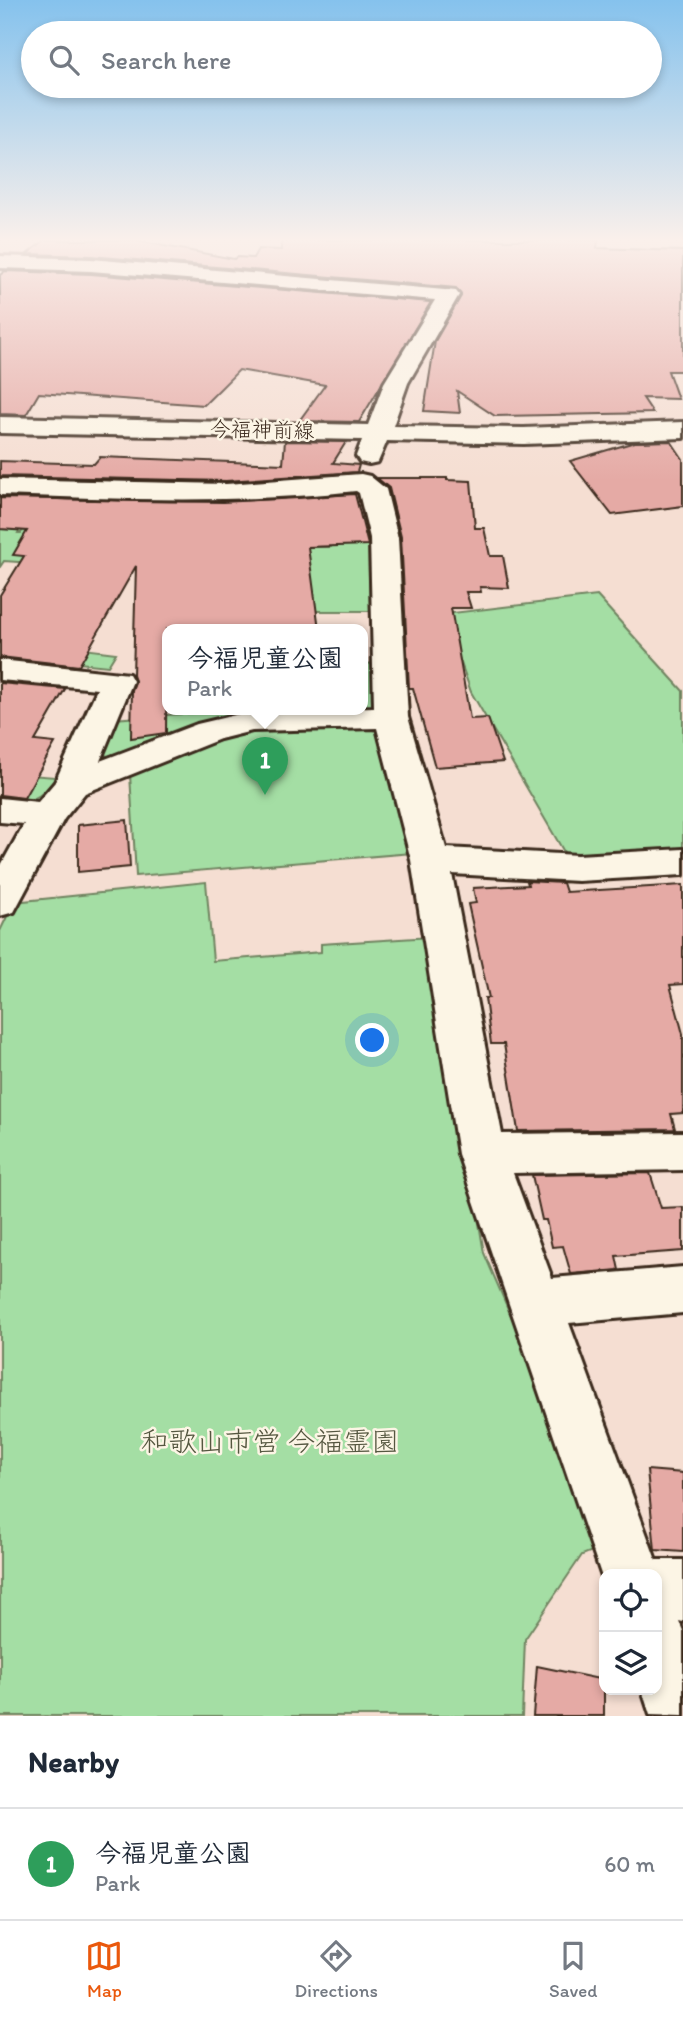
<!DOCTYPE html>
<html lang="en">
<head>
<meta charset="utf-8">
<style>
	:root { --surface:#fff; --page:#f2f2f3; --text:#1f2937; --muted:#747a83; --line:#e0e1e3; --accent:#ea580c }
	body { margin:0; font-family:Itim,"Klee One",sans-serif; background:var(--page); color:var(--text) }
	.controls { position:absolute; right:21px; bottom:21px; display:grid; overflow:hidden; border-radius:14px; box-shadow:0 4px 10px #0003 }
	.controls button { width:63px; height:63px; display:grid; place-items:center; padding:0; border:0; border-bottom:2px solid var(--line); background:var(--surface); color:var(--text); font:35px sans-serif }
	.you { position:absolute; left:373px; top:1041px; width:24px; height:24px; margin:-18px; border:5px solid #fff; border-radius:50%; background:#1a73e8; box-shadow:0 0 0 10px #1a73e833 }
	.badge { display:grid; place-items:center; width:46px; height:46px; border-radius:50%; background:var(--accent); color:#fff; font-size:23px; font-weight:700 }
	.pin { position:absolute; translate:-50% -58px; filter:drop-shadow(0 2px 4px #0008) }
	.pin::after { content:''; position:absolute; top:37px; width:24px; height:21px; background:inherit; clip-path:polygon(0 0,100% 0,50% 100%) }
	.popup { position:absolute; left:162px; top:624px; width:206px; height:91px; box-sizing:border-box; display:grid; place-content:center; border-radius:14px; background:var(--surface); filter:drop-shadow(0 2px 5px #0005); font-size:23px; white-space:nowrap; color:var(--muted) }
	.popup b { font-size:26px; color:var(--text) }
	.popup::after { content:''; position:absolute; left:50%; top:100%; margin-left:-14px; border:14px solid transparent; border-top-color:var(--surface) }
	.list { margin:0; padding:0; list-style:none }
	h2 { display:flex; justify-content:space-between; align-items:center; height:91px; margin:0; padding:0 28px; font-size:30px }
	h2 small { font-size:23px; font-weight:400; color:var(--muted) }
	.list li { display:grid; grid-template-columns:46px 1fr auto; gap:21px; align-items:center; box-sizing:border-box; height:112px; padding:0 28px; border-top:2px solid var(--line) }
	.list b { display:block; font-size:26px; white-space:nowrap }
	.list p { margin:0; font-size:23px; white-space:nowrap; color:var(--muted) }
	.list em { font-size:23px; font-style:normal; color:var(--muted) }
	.icon { flex:none; width:38px; height:38px; fill:none; stroke:currentColor; stroke-width:2; stroke-linecap:round; stroke-linejoin:round }
	.map { position:relative; flex:none; width:683px; height:1716px; overflow:hidden }
	.search { position:absolute; background:var(--surface); box-shadow:0 4px 10px #0003; left:21px; right:21px; top:21px; height:77px; display:flex; align-items:center; gap:18px; box-sizing:border-box; padding:0 24px; border-radius:38px; color:var(--muted); font-size:26px }
	.sheet { height:203px; background:var(--surface) }
	nav { display:flex; justify-content:space-around; align-items:center; box-sizing:border-box; height:98px; border-top:2px solid var(--line); background:var(--surface); font-size:19px; color:var(--muted) }
	nav a { display:grid; justify-items:center; gap:4px }
	nav .on { color:var(--accent) }
	.map>svg:first-child { display:block }
</style>
</head>
<body>
<div class="map">
<svg width="683" height="1716" viewBox="0 0 683 1716">
	<rect width="100%" height="100%" fill="#f5ded2"/>
	<filter id="ink" filterUnits="userSpaceOnUse"><feTurbulence type="fractalNoise" baseFrequency=".0143" numOctaves="2"/><feDisplacementMap in="SourceGraphic" scale="14" xChannelSelector="R" yChannelSelector="G"/><feConvolveMatrix kernelMatrix="1 2 1 2 8 2 1 2 1" color-interpolation-filters="sRGB"/></filter>
	<g filter="url(#ink)">
		<!-- green -->
		<g fill="#a4dea4" stroke="#708461" stroke-width="2">
			<path d="M0,517L26,518L18,533H21L27,523L78,566L4,561L0,567Z"/>
			<path d="M363,520L368,542L370,611H289L295,547H331L329,521Z"/>
			<path d="M597,596L683,691V858L571,864L471,692L444,614Z"/>
			<path d="M0,647H67L116,653L108,666L59,661L54,666L0,660Z"/>
			<path d="M377,663L380,708L363,709V664Z"/>
			<path d="M195,709H252V717L118,759L101,754L113,719L194,713Z"/>
			<path d="M382,727L412,853L136,876L130,774L219,731Z"/>
			<path d="M5,773L56,777C41,801 27,804 0,801V781Z"/>
			<path d="M206,882L213,961L321,952V944L431,937L484,1253L536,1374L595,1550L582,1555L525,1639L522,1716H0V931L14,902Z"/>
		</g>
		<!-- building -->
		<g fill="#e5aaa5" stroke="#3b2a1e" stroke-width="2">
			<path d="M45,240H132L234,259L237,257L253,258L258,249L281,250V240H598L597,248L683,251V371H668L678,399L643,398L653,413L495,416L457,391L460,413L424,411L435,341L461,296L456,288L91,256L27,254Z"/>
			<path d="M5,271L91,274L431,302L359,422L299,421L325,385L239,370L204,405L39,393L26,415L0,414V275Z"/>
			<path d="M285,441L346,442L333,463L359,465L357,472L226,481L0,476V461L94,464L100,457L283,464Z"/>
			<path d="M671,441L683,459V506L612,515L570,461L635,442Z"/>
			<path d="M377,478H447V480L471,481L475,528H484L490,556H503L509,588L480,587L481,592H466L471,608H451L470,719L488,718L503,762L435,767L413,688H409L401,537L389,488Z"/>
			<path d="M355,494L368,545L308,547L319,629H167L166,733L131,738L132,690L135,682L133,675L136,566L79,666L0,657V595L24,556L13,555L27,531L0,529V498L223,502Z"/>
			<path d="M0,683L65,689L35,741L55,743L24,798L0,795Z"/>
			<path d="M127,820L130,867L78,872V825Z"/>
			<path d="M527,881L563,883L566,892L683,885V984L670,985L683,1034V1113L671,1114L675,1129L518,1131L504,1044H491L485,998H489L468,904L476,903L473,888L528,885Z"/>
			<path d="M650,1173L661,1208L683,1207V1251L616,1256L619,1270L571,1274L563,1246L552,1247L546,1220H542L532,1175Z"/>
			<path d="M647,1470L683,1473V1552L655,1550Z"/>
			<path d="M537,1666L604,1680V1716H533Z"/>
		</g>
		<g fill="none" stroke-linecap="round" stroke-linejoin="round">
			<!-- minor casing -->
			<g stroke="#3b2a1e" stroke-width="6">
				<g id="minor">
					<path d="M0,256L91,259L456,291L459,295L408,383L393,426L524,428L683,422V438L524,444L387,441L378,462L369,464L360,462L356,456L362,440L0,433V417L368,425L384,383L435,300L91,271L0,268Z"/>
					<path d="M361,474L370,476L386,489L398,538L408,717L446,848L578,855L683,849V875L578,881L452,874L502,1134L683,1132V1170L513,1173L552,1278L683,1267V1313L569,1323L656,1560H683V1622L679,1621L683,1631V1716L650,1715L642,1690H657V1574H604V1583L458,1154L411,860L377,728L252,731L220,739L85,793L64,819L14,912L0,916V867L24,824L0,822V798L38,802L55,782L97,689L0,680V660L129,674L133,681L100,761L197,724L252,711L374,707L370,538L359,493L356,491C237,504 119,499 0,495V479L226,484Z"/>
				</g>
			</g>
			<!-- minor -->
			<use href="#minor" fill="#fcf5e5" fill-rule="evenodd"/>
		</g>
	</g>
	<!-- sky -->
	<linearGradient id="sky" x2="0" y2="1"><stop stop-color="#85c2ed"/><stop offset="0.5" stop-color="#faf0eb"/><stop offset="1" stop-color="#faf0eb" stop-opacity="0"/></linearGradient>
	<rect width="683" height="480" fill="url(#sky)"/>
	<g text-anchor="middle" stroke-width="5" stroke-linejoin="round" paint-order="stroke">
		<!-- far-street labels -->
		<g font-size="21" fill="#3b2a1e" stroke="#fcf5e5">
			<text transform="translate(262 430) rotate(1)" y="7">今福神前線</text>
		</g>
		<!-- near-park labels -->
		<g font-size="28" fill="#555740" stroke="#fcf5e5">
			<text x="270" y="1451">和歌山市営 今福霊園</text>
		</g>
	</g>
</svg>
<div class="controls">
<button><svg class="icon" aria-label="locate" viewBox="0 0 24 24"><circle cx="12" cy="12" r="6"/><path d="M12 2v4M12 18v4M2 12h4M18 12h4"/></svg></button>
<button><svg class="icon" aria-label="layers" viewBox="0 0 24 24"><path d="M12 4l9 5-9 5-9-5zM3 14l9 5 9-5"/></svg></button>
</div>
<div class="you"></div>
<div class="pin badge" style="left:265px;top:795px;background:#2e9e5b">1</div>
<div class="popup"><b>今福児童公園</b>Park</div>
<div class="search"><svg class="icon" aria-label="search" viewBox="0 0 24 24"><circle cx="10" cy="10" r="6"/><path d="M15 15l6 6"/></svg>Search here</div>
</div>
<section class="sheet">
<h2>Nearby<small></small></h2>
<ul class="list">
<li><span class="badge" style="background:#2e9e5b">1</span><div><b>今福児童公園</b><p>Park</p></div><em>60 m</em></li>
</ul>
</section>
<nav>
<a class="on"><svg class="icon" aria-label="map" viewBox="0 0 24 24"><path d="M3 6l6-2 6 2 6-2v14l-6 2-6-2-6 2zM9 4v14M15 6v14"/></svg>Map</a>
<a><svg class="icon" aria-label="directions" viewBox="0 0 24 24"><path d="M12 3l9 9-9 9-9-9zM9 14v-3h6M13 9l2 2-2 2"/></svg>Directions</a>
<a><svg class="icon" aria-label="saved" viewBox="0 0 24 24"><path d="M7 4h10v16l-5-4-5 4z"/></svg>Saved</a>
</nav>
</body>
</html>
